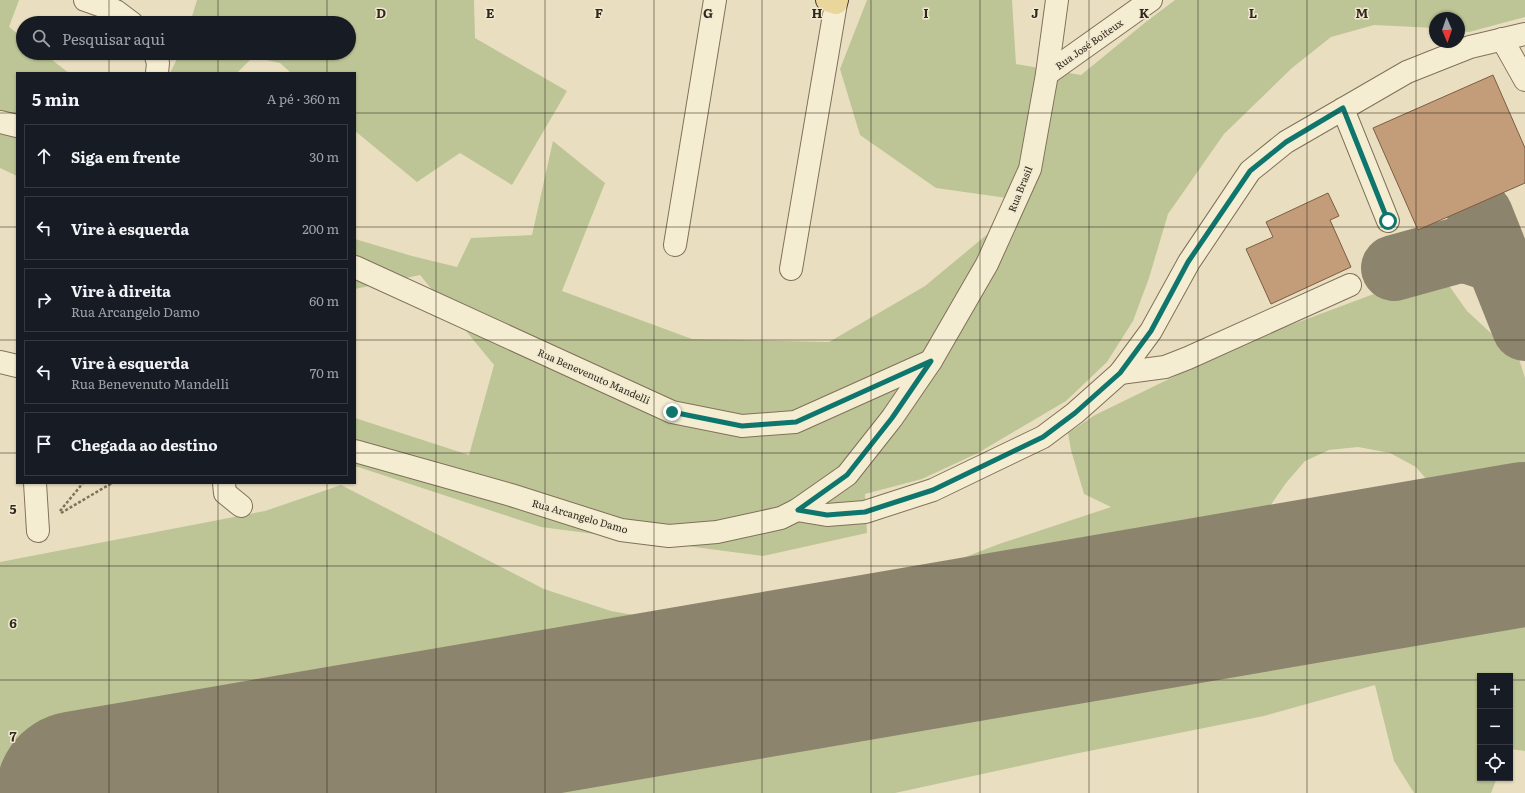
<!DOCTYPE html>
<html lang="pt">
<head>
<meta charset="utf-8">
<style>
	:root { --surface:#171b24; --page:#242831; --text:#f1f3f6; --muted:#9ea1a6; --line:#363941 }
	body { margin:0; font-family:Literata,serif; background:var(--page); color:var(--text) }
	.controls { position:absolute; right:12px; bottom:12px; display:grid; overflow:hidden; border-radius:0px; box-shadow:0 1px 3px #0004 }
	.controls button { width:36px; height:36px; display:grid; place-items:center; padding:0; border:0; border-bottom:1px solid var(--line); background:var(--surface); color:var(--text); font:20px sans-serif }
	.compass { position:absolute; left:1429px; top:12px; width:36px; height:36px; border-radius:50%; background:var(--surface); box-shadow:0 1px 3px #0004; rotate:178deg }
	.stop { position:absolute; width:12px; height:12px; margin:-9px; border:3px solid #0f766e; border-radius:50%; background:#fff }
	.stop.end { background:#0f766e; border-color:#fff; box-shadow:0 1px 4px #0008 }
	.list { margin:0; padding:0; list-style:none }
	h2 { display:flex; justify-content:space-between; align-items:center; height:52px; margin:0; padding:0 16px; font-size:17px }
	h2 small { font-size:13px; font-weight:400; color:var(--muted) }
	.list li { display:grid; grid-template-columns:26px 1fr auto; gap:12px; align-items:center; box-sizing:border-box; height:64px; margin:0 8px 8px; padding:0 8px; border:1px solid var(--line); border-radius:0px }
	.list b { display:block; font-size:15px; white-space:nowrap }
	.list p { margin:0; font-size:13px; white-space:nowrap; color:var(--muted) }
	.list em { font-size:13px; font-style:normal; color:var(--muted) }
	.icon { flex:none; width:22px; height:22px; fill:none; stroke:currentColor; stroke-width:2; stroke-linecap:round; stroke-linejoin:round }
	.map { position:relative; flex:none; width:1525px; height:793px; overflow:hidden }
	.search { position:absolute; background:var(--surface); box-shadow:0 1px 3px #0004; left:16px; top:16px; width:340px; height:44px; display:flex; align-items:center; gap:10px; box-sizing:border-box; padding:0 14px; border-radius:22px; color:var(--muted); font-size:15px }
	.panel { position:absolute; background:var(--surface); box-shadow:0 1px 3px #0004; left:16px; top:72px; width:340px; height:412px; border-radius:0px }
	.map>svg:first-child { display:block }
</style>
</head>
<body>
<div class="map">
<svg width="1525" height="793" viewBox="0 0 1525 793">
	<rect width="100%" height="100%" fill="#e9dfc0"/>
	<!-- green -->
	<g fill="#bdc596">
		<path d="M0,0H19L9,27L23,38V53H43L69,73H17V176L0,168Z"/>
		<path d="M197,0H474L475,38L567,91L512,185L460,153L417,182L355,131V73H291L280,63L253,57L237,73H170L180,53H349V23H190Z"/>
		<path d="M867,0H1012L1016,64L1081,75L1147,21L1175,0H1525V17L1469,32L1459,31V18H1435V28L1374,25L1331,37L1292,68L1224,134L1168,214L1149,278L1133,321L1107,362L1066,401L978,453L922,479L865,494L867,533L763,556L541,527L355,466V418L469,455L494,365L420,275L355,289V239L412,256L457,267L471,238L532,235L553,141L605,183L562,291L692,339L829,342L925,286L990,232L1007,198L936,188L860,135L840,69Z"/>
		<path d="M1438,270L1467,311L1519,359L1525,378V484L1517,493L1508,511L1445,521L1433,487L1416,467L1390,453L1358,447L1329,450L1305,461L1286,483L1261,519L1239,543L1205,561L584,678L0,773V562L265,511L341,485L544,589L611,611L651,618L706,615L879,585L929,571L999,544L1111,507L1084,494L1071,450L1068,433L1095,415L1245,342Z"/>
		<path d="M1525,598V751L1510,749V676H1480V778H1497L1491,793H1414L1394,761L1375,685L1264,716L1074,754L895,793H355L1433,610H1451Z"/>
	</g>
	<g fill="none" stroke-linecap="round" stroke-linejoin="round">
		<!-- taxiway -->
		<g stroke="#8d846e" stroke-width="66">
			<path d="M1480,215L1525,328"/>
			<path d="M1394,268L1459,250L1472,252L1499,261"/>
			<path d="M1458,555L1525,532"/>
		</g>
		<!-- runway -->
		<path stroke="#8d846e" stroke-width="164" d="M78,793L1525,544"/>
	</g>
	<!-- building -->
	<g fill="#c39d7a" stroke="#7d5d42">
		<path d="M1493,75L1525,148V183L1418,230L1373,128Z"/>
		<path d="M1328,193L1339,216L1330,220L1351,267L1271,304L1246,249L1273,237L1266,222Z"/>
	</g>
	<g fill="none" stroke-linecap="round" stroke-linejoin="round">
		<!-- minor casing -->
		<g stroke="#80715a" stroke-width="24">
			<g id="minor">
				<path d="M85,0L116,11L132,23"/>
				<path d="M1502,39L1525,80"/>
				<path d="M155,53L158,63L157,73"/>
				<path d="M1047,74L1151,0"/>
				<path d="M1343,109L1388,221"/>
				<path d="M0,122L17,126"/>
				<path d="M675,245L715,0"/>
				<path d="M355,267L672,412L742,426L795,422L931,361"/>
				<path d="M791,269L836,3"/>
				<path d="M0,362L17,366"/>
				<path d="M1120,373L1165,367L1188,358L1350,285"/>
				<path d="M355,451L511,495L621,530L669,536L717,532L781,518L797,510L847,475L892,418L931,361L987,264L1030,169L1047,74L1057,0"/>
				<path d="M35,483L38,531"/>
				<path d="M224,483L225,493L241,506"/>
				<path d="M797,510L827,515L865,512L933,490L1043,437L1075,413L1120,373L1151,331L1189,262L1250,171L1286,142L1407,72L1470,47L1525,34"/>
			</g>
		</g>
		<!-- major casing -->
		<g stroke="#4e3f2e" stroke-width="24">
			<path id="major" d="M827,0L836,3L837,0"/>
		</g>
		<!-- path -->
		<g stroke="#80715a" stroke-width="2.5" stroke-dasharray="3 2" stroke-linecap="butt">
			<path d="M60,511L83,483"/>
			<path d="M61,513L112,483"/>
		</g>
		<!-- minor -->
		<use href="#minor" stroke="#f5edd2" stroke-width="22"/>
		<!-- major -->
		<use href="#major" stroke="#e9d69b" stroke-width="22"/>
	</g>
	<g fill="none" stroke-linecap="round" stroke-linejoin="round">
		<!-- route -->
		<path stroke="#0f766e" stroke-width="5" d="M672,412L742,426L796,422L931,361L892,418L847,475L798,510L827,515L865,512L933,490L1043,437L1075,413L1120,373L1151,331L1188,262L1250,171L1286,142L1343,108L1388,221"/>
	</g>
	<!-- grid -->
	<path fill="none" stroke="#31281d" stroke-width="1" stroke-opacity="0.55" d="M109,0V23M218,0V23M327,0V23M436,0V793M545,0V793M654,0V793M762,0V793M871,0V793M980,0V793M1089,0V793M1198,0V793M1307,0V793M1416,0V793M109,53V73M218,53V73M327,53V73M0,113H17M355,113H1525M0,227H17M355,227H1525M0,340H17M355,340H1525M0,453H17M355,453H1525M109,483V793M218,483V793M327,483V793M0,566H1525M0,680H1480M1510,680H1525"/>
	<g text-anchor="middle" stroke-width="3" stroke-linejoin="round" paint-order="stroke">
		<!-- street labels -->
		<g font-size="10" fill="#31281d" stroke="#f1e9cf">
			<text transform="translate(1089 44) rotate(-35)" y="4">Rua José Boiteux</text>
			<text transform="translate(1020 189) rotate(-68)" y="4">Rua Brasil</text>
			<text transform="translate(594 376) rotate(24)" y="4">Rua Benevenuto Mandelli</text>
			<text transform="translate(580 516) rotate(16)" y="4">Rua Arcangelo Damo</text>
		</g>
	</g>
	<g font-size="13" text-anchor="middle" font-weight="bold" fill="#31281d" stroke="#f1e9cf" stroke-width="3" stroke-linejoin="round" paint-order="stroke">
		<text x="381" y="18">D</text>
		<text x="490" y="18">E</text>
		<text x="599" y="18">F</text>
		<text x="708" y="18">G</text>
		<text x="817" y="18">H</text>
		<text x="926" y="18">I</text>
		<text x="1035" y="18">J</text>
		<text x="1144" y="18">K</text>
		<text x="1253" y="18">L</text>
		<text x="1362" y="18">M</text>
		<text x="13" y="514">5</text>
		<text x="13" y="628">6</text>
		<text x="13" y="741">7</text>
	</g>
</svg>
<div class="controls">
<button>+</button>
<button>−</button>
<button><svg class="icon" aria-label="locate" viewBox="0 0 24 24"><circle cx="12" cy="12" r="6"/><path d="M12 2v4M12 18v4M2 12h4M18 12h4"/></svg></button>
</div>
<svg class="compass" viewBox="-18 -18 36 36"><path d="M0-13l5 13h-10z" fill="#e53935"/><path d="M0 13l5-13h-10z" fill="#9ea1a6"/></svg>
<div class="stop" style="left:1388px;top:221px"></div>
<div class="stop end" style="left:672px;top:412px"></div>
<div class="search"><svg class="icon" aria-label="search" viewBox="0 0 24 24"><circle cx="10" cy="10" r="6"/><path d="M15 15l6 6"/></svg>Pesquisar aqui</div>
<section class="panel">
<h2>5 min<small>A pé · 360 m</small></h2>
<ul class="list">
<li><svg class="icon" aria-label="ahead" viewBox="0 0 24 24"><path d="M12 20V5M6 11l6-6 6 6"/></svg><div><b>Siga em frente</b></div><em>30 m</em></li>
<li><svg class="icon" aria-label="left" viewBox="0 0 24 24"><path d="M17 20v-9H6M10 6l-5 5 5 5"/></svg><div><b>Vire à esquerda</b></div><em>200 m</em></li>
<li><svg class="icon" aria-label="right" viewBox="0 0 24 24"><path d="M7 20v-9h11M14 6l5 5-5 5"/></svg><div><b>Vire à direita</b><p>Rua Arcangelo Damo</p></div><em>60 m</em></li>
<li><svg class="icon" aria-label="left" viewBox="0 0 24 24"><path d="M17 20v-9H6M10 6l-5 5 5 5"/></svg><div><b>Vire à esquerda</b><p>Rua Benevenuto Mandelli</p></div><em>70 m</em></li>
<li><svg class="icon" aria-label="arrive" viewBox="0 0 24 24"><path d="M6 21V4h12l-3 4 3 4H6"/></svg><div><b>Chegada ao destino</b></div></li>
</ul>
</section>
</div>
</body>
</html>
